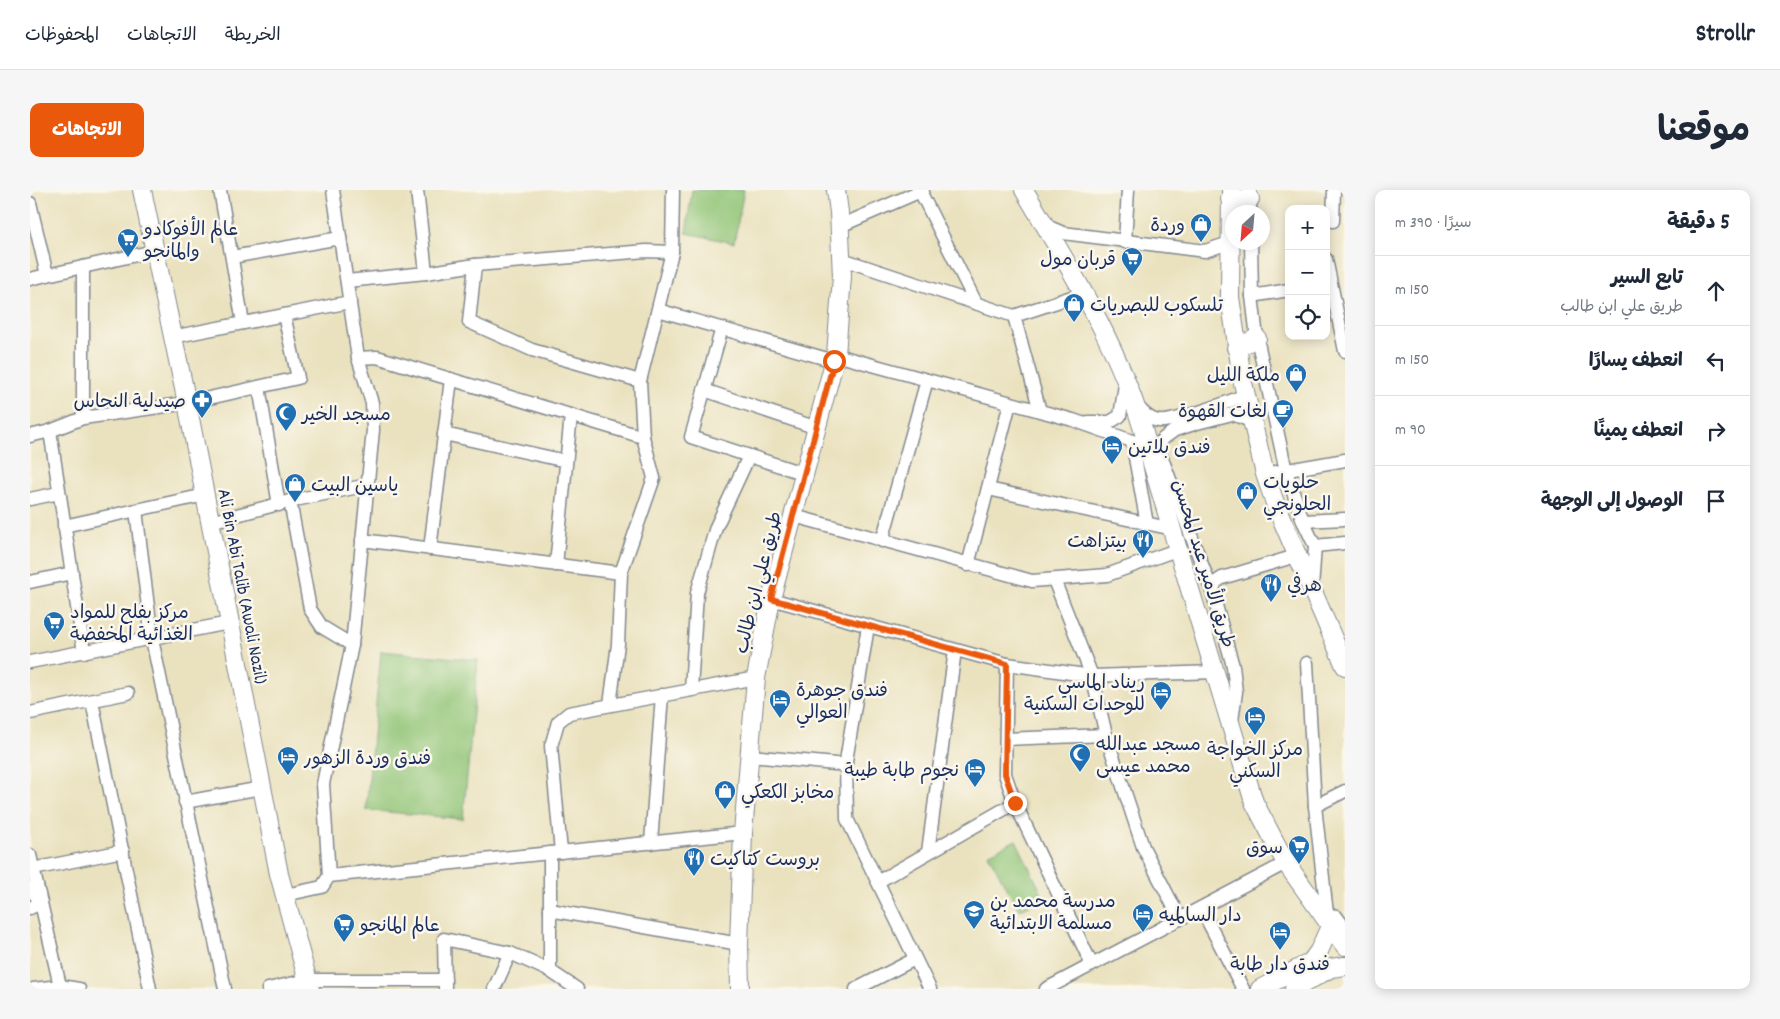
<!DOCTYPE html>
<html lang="ar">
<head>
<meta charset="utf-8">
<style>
	:root { --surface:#fff; --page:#f6f6f7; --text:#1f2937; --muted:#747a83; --line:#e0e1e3; --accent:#ea580c }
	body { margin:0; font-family:Dekko,"Playpen Sans Arabic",sans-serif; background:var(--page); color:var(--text); direction:rtl }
	.controls { position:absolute; right:15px; top:15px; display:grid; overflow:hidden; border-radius:10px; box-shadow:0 2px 12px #0003 }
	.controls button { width:45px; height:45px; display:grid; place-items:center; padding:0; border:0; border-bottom:1px solid var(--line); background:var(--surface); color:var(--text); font:25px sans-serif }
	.compass { position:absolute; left:1195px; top:15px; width:45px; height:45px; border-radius:50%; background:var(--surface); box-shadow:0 2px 12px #0003; rotate:206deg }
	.stop { position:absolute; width:15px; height:15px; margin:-11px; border:4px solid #ea580c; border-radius:50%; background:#fff }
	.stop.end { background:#ea580c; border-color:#fff; box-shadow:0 1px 5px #0008 }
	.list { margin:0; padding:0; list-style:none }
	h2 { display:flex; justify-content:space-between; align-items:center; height:65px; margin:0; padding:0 20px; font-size:21px }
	h2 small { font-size:16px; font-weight:400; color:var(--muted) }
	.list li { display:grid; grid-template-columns:32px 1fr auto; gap:15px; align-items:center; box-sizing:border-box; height:70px; padding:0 20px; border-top:1px solid var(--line) }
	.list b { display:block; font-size:19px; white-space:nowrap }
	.list p { margin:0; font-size:16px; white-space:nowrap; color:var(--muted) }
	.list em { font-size:16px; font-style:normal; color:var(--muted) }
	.icon { flex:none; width:28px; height:28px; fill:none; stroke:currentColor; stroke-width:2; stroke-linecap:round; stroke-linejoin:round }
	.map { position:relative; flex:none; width:1315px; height:799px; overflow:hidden; direction:ltr; border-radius:10px }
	header { display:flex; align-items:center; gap:30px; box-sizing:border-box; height:70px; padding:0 25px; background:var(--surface); border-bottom:1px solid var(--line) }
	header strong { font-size:24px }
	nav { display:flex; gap:28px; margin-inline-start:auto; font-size:18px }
	.intro { display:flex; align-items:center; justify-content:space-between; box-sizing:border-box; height:120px; padding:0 30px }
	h1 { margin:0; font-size:35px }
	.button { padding:12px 22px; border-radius:10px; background:var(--accent); color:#fff; font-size:18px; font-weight:700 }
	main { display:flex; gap:30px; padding:0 30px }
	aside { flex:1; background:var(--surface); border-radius:10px; box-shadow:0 2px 12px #0003 }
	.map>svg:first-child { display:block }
</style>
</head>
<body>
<header>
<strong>Strollr</strong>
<nav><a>الخريطة</a><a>الاتجاهات</a><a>المحفوظات</a></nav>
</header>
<div class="intro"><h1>موقعنا</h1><a class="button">الاتجاهات</a></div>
<main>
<aside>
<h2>5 دقيقة<small>سيرًا · 390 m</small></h2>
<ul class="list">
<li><svg class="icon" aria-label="ahead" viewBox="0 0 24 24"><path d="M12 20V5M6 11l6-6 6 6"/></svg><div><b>تابع السير</b><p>طريق علي ابن طالب</p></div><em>150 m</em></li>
<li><svg class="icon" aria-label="left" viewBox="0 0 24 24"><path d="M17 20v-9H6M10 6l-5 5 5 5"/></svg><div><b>انعطف يسارًا</b></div><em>150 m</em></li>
<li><svg class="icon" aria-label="right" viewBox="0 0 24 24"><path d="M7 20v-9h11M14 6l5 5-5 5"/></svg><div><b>انعطف يمينًا</b></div><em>90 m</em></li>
<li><svg class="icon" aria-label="arrive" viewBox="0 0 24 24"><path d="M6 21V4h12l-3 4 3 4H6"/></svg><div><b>الوصول إلى الوجهة</b></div></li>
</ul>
</aside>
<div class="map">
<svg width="1315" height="799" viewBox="0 0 1315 799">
	<rect width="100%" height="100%" fill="#fbf7ec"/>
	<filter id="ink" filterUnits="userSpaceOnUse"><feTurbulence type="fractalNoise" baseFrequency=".02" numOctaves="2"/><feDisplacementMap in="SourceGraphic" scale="10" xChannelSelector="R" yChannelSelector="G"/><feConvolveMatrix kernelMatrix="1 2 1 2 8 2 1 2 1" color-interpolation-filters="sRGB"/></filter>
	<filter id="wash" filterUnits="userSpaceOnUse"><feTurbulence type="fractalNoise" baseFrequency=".0096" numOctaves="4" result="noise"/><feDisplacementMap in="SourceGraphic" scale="20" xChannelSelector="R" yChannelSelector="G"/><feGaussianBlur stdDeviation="1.12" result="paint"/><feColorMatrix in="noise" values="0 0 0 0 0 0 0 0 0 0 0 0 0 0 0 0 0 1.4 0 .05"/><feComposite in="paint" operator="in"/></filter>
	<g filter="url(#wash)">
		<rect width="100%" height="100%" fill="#eae2bf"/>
		<!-- green -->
		<g fill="#91c577" stroke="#567a6a">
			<path d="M662,0H714L704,53L656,43Z"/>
			<path d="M351,461L448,470L433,629L336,620Z"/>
			<path d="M986,650L1014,708L989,720L958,664Z"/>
		</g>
	</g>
	<g filter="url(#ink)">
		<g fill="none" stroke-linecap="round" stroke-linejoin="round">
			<!-- minor casing -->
			<g stroke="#82888e" stroke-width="15">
				<g id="minor">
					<path d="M190,0L213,133"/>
					<path d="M387,0L396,83"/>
					<path d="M1220,0V22"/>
					<path d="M890,1L946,113"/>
					<path d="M0,13L17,85L124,61"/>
					<path d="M1303,31L1304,0"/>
					<path d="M1014,35L1033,43L1175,61L1199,53"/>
					<path d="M810,36L893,0"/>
					<path d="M1095,52L1098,0"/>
					<path d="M1221,52L1222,106L1227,148L1256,281L1273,331L1285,356L1282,398"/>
					<path d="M202,67L310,48"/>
					<path d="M812,69L984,126L1054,103"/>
					<path d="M1296,69L1315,161"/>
					<path d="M445,75L439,132L502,160L610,191"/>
					<path d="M53,77V228"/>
					<path d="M0,89L17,85"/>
					<path d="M317,91L396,83L445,75L616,61L642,62"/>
					<path d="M1222,106L1259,100"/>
					<path d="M628,120L804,171"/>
					<path d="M984,126L1010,221"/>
					<path d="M692,138L661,247L775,284"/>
					<path d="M142,147L320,112"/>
					<path d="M806,165L1043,230L1102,251L1121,270"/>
					<path d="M328,168L347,167L613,247"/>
					<path d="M229,197L249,315"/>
					<path d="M674,200L787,238"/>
					<path d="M1107,216C1113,222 1119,230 1129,231C1142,233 1203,211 1216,204"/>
					<path d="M1058,232H1080L1090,226L1095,195"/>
					<path d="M20,241L54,462"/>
					<path d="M414,244L536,271"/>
					<path d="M0,246L20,241L53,228L157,213L268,188L254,125"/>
					<path d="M1102,251L1117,334"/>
					<path d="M1127,255L1182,401"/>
					<path d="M1123,261L1134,248L1145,240L1167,233L1202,224L1223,232"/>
					<path d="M1235,284L1315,270"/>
					<path d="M958,299L1143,339"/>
					<path d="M0,309L29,303"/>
					<path d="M260,311L280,419L292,437L322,455"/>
					<path d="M106,320L122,449L195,799"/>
					<path d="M764,326L1002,391L1077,385L1149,359"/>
					<path d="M1273,331L1315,329"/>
					<path d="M180,332L260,311L338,295"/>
					<path d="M34,336L175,305"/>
					<path d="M332,350L591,383"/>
					<path d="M852,351L897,190"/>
					<path d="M1285,356L1315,353"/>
					<path d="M400,359L421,189"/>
					<path d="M526,375L541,225"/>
					<path d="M938,375L980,213"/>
					<path d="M1024,390L1062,486L1076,545L1113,657L1150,729"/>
					<path d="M0,392L42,383"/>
					<path d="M741,409L977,474L1062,486L1186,482"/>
					<path d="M838,436L816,571L817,629L900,799"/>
					<path d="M0,472L199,433"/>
					<path d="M1277,473L1285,616L1297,724"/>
					<path d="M977,474L975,584L985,613L1062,775"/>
					<path d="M661,500L667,403L686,337L719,266"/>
					<path d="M62,511L120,799"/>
					<path d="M580,515L588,454L591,383L624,288L613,247L610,191L642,62L643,0"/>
					<path d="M0,523L98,503"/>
					<path d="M1202,531L1206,502L1203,476L1182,401L1186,392L1192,388L1266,366"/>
					<path d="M976,549L1076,545"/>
					<path d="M720,566L816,575"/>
					<path d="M155,612L232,598"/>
					<path d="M1285,616L1315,601"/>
					<path d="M621,653L632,505"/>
					<path d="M531,662L521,556L528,532L539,523L726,488"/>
					<path d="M898,662L925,460"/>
					<path d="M520,663V781L547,799"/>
					<path d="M0,665L11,713L0,718"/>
					<path d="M3,679L93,661"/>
					<path d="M299,686L293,594L322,455L343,240L342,213L328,168L303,0"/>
					<path d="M849,691L985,613"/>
					<path d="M0,698L11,713L30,796"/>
					<path d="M255,705L292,697L299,686L713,643"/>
					<path d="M1171,718L1213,799"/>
					<path d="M520,720L709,754"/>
					<path d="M1293,724L1306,726L1315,738"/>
					<path d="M3,799L30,796L49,799"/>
					<path d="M238,799L277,790H415"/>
					<path d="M415,799L414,749L480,763L520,781"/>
					<path d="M464,799L480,763"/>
					<path d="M826,799L885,769"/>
					<path d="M1016,799L1256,673"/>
				</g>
			</g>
			<!-- secondary casing -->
			<g stroke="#82888e" stroke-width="20">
				<g id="secondary">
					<path d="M112,0L157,213L249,684L280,799"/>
					<path d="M994,0C1044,85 1099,172 1121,270L1224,612L1256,673L1315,756"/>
					<path d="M1201,0L1200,107L1212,189L1235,284L1246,316L1315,476"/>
					<path d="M1200,9H1220"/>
					<path d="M1206,158L1227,148"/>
					<path d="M710,799L709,754L713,643L726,488L741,409L806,165L812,86L809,22L806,0"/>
					<path d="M1230,799L1281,772L1289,761L1301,734"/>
					<path d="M1264,799L1301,778L1315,776"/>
				</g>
			</g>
			<!-- minor -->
			<use href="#minor" stroke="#fff" stroke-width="12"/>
			<!-- secondary -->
			<use href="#secondary" stroke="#fff" stroke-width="18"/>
		</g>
	</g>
	<g fill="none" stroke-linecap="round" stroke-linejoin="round" filter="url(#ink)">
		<!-- route -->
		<path stroke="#ea580c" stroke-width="6" d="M804,171L741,409L977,474L975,584L985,613"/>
	</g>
	<!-- icons -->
	<defs>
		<g id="shop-pin" transform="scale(1.125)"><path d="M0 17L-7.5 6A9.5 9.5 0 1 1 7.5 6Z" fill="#1f6fb2" stroke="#fbf7ec"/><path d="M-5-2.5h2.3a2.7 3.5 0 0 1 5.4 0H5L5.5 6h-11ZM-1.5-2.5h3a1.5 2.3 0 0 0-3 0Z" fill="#fff"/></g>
		<g id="supermarket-pin" transform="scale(1.125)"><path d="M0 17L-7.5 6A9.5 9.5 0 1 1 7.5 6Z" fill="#1f6fb2" stroke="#fbf7ec"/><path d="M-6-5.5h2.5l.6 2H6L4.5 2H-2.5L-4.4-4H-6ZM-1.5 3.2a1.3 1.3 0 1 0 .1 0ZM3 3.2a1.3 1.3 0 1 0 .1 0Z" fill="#fff"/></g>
		<g id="pharmacy-pin" transform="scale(1.125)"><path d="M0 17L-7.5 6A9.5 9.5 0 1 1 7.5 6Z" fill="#1f6fb2" stroke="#fbf7ec"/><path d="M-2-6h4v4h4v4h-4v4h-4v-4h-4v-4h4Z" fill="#fff"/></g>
		<g id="cafe-pin" transform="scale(1.125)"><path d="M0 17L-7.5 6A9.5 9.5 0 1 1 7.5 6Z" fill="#1f6fb2" stroke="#fbf7ec"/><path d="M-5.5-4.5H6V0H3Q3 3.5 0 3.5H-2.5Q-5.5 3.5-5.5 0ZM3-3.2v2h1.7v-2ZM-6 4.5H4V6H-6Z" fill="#fff"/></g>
		<g id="mosque-pin" transform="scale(1.125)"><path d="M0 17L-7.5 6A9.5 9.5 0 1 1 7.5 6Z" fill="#1f6fb2" stroke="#fbf7ec"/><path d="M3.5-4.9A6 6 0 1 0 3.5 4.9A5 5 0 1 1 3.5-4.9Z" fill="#fff"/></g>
		<g id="hotel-pin" transform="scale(1.125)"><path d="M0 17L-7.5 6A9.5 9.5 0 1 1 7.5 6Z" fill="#1f6fb2" stroke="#fbf7ec"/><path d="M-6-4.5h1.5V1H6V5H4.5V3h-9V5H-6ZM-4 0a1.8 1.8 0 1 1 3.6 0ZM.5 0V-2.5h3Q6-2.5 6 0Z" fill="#fff"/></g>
		<g id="restaurant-pin" transform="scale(1.125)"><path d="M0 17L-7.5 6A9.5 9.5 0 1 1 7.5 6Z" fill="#1f6fb2" stroke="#fbf7ec"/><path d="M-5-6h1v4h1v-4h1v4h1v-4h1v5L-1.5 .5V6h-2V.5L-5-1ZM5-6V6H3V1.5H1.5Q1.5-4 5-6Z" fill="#fff"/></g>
		<g id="school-pin" transform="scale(1.125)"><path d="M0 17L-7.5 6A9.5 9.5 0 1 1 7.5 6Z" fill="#1f6fb2" stroke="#fbf7ec"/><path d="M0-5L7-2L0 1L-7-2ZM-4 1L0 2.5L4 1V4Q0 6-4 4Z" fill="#fff"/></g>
	</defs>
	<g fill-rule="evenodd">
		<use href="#shop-pin" x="1171" y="34"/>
		<use href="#supermarket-pin" x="98" y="49"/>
		<use href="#supermarket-pin" x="1102" y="68"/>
		<use href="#shop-pin" x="1044" y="114"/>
		<use href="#shop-pin" x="1266" y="184"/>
		<use href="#pharmacy-pin" x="172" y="210"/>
		<use href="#cafe-pin" x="1253" y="220"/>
		<use href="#mosque-pin" x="256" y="223"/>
		<use href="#hotel-pin" x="1082" y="256"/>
		<use href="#shop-pin" x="265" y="294"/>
		<use href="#shop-pin" x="1217" y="302"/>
		<use href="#restaurant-pin" x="1113" y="350"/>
		<use href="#restaurant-pin" x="1241" y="394"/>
		<use href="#supermarket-pin" x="24" y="432"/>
		<use href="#hotel-pin" x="1131" y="502"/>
		<use href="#hotel-pin" x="750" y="510"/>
		<use href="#hotel-pin" x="1225" y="527"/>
		<use href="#mosque-pin" x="1050" y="564"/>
		<use href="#hotel-pin" x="258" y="567"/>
		<use href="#hotel-pin" x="945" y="579"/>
		<use href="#shop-pin" x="695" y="601"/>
		<use href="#supermarket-pin" x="1269" y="656"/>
		<use href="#restaurant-pin" x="664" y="668"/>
		<use href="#school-pin" x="944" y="721"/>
		<use href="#hotel-pin" x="1113" y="724"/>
		<use href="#supermarket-pin" x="314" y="734"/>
		<use href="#hotel-pin" x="1250" y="742"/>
	</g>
	<g text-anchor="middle" stroke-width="5" stroke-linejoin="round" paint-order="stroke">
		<!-- poi labels -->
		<g font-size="19" fill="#1b2f5e" stroke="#fbf7ec" text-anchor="start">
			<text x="1155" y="41" text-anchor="end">وردة</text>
			<text x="114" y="45">عالم الأفوكادو<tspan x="114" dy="22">والمانجو</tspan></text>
			<text x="1086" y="75" text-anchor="end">قربان مول</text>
			<text x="1060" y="121">تلسكوب للبصريات</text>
			<text x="1250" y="191" text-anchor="end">ملكة الليل</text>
			<text x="156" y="217" text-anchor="end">صيدلية النحاس</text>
			<text x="1237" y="227" text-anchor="end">لغات القهوة</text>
			<text x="272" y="230">مسجد الخير</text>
			<text x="1098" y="263">فندق بلاتين</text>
			<text x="1233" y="298">حلويات<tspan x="1233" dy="22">الحلونجي</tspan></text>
			<text x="281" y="301">ياسين البيت</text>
			<text x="1097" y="357" text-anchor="end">بيتزاهت</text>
			<text x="1257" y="401">هرفي</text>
			<text x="40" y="428">مركز بفلح للمواد<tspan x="40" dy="22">الغذائية المخفضة</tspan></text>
			<text x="1115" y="498" text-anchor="end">ريناد الماسي<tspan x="1115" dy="22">للوحدات السكنية</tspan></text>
			<text x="766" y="506">فندق جوهرة<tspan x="766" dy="22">العوالي</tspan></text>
			<text x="1066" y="560">مسجد عبدالله<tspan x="1066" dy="22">محمد عيسى</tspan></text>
			<text x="1225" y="565" text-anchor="middle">مركز الخواجة<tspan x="1225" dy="22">السكني</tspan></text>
			<text x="274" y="574">فندق وردة الزهور</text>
			<text x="929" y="586" text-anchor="end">نجوم طابة طيبة</text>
			<text x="711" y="608">مخابز الكعكي</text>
			<text x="1253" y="663" text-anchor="end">سوق</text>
			<text x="680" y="675">بروست كتاكيت</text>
			<text x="960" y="717">مدرسة محمد بن<tspan x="960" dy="22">مسلمة الابتدائية</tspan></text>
			<text x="1129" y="731">دار السالميه</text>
			<text x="330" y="741">عالم المانجو</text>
			<text x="1250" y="780" text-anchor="middle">فندق دار طابة</text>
		</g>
		<!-- street labels -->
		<g font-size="19" fill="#1b2f5e" stroke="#fbf7ec">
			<text transform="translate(1175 373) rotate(73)" y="7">طريق الأمير عبد المحسن</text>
			<text transform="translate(727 392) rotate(-76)" y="7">طريق علي ابن طالب</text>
			<text transform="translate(214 396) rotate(79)" y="7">Ali Bin Abi Talib (Awali Nazil)</text>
		</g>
	</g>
</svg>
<div class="controls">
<button>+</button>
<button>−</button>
<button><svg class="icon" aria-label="locate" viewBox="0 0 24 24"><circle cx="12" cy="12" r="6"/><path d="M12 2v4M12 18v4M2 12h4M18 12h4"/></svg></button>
</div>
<svg class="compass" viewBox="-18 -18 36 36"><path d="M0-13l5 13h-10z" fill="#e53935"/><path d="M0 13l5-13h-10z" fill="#747a83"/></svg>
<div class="stop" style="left:804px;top:171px"></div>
<div class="stop end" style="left:985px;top:613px"></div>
</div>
</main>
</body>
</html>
